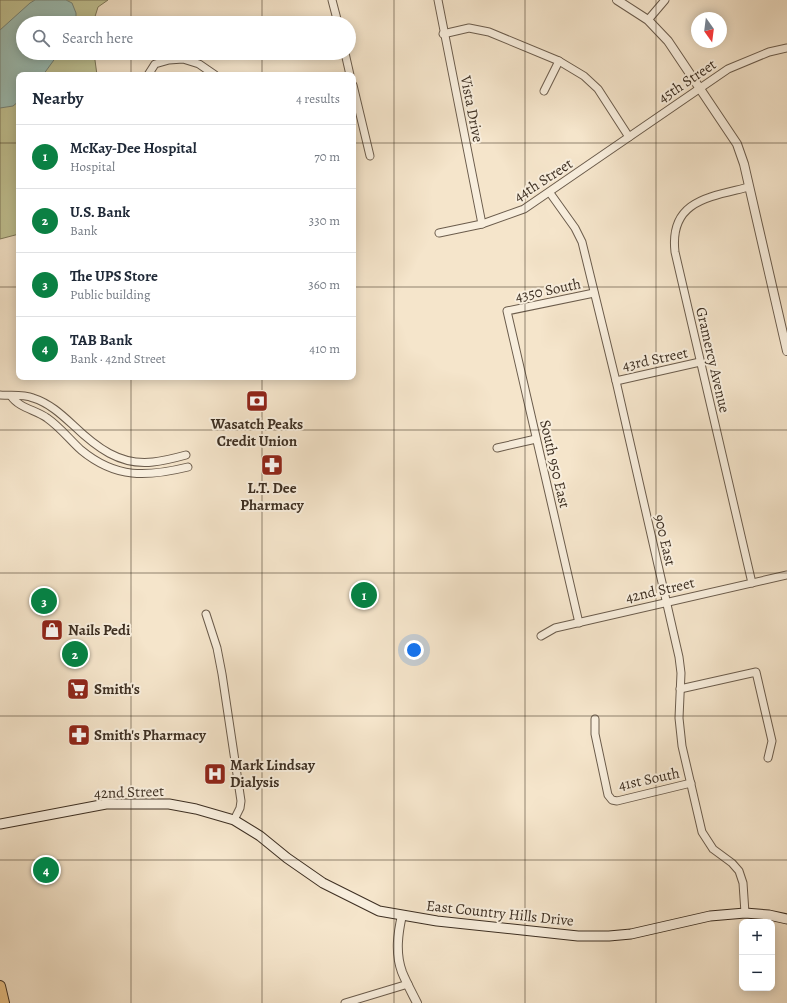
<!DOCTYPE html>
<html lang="en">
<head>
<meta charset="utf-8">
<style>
	:root { --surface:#fff; --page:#f2f2f3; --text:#1f2937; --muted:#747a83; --line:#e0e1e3; --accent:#0b8043 }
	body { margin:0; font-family:Alegreya,serif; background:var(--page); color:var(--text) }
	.controls { position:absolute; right:12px; bottom:12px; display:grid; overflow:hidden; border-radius:8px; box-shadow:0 2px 10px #0003 }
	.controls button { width:36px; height:36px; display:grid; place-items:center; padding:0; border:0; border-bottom:1px solid var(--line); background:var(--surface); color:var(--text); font:20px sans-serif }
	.compass { position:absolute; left:691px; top:12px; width:36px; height:36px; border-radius:50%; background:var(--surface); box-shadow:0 2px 10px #0003; rotate:166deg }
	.you { position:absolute; left:414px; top:650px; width:14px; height:14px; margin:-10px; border:3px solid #fff; border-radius:50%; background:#1a73e8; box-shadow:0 0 0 6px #1a73e833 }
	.badge { display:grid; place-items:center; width:26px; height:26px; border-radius:50%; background:var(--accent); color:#fff; font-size:13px; font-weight:700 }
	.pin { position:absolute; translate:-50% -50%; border:2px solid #fff; box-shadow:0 1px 4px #0006 }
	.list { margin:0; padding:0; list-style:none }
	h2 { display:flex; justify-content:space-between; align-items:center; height:52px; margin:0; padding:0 16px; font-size:17px }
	h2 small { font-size:13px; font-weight:400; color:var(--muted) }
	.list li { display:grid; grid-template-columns:26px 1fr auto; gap:12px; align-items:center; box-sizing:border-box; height:64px; padding:0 16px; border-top:1px solid var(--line) }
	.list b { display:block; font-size:15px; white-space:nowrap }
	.list p { margin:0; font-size:13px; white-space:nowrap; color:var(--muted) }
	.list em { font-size:13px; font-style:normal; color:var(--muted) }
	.icon { flex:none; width:22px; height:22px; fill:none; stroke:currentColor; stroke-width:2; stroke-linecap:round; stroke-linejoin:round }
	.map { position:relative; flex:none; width:787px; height:1003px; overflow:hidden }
	.search { position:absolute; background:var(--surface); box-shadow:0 2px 10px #0003; left:16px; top:16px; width:340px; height:44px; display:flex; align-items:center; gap:10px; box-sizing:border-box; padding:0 14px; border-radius:22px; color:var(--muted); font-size:15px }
	.panel { position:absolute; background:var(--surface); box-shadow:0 2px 10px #0003; left:16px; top:72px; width:340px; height:308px; border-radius:8px }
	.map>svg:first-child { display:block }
</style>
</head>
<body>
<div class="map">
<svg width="787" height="1003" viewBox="0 0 787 1003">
	<rect width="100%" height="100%" fill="#f5e5cb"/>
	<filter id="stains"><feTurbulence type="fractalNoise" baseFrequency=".005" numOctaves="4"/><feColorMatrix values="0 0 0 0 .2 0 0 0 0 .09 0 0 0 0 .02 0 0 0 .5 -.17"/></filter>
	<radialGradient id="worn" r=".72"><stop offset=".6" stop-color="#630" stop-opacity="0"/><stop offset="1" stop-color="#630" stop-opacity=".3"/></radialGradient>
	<!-- green -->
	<path fill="#c1c394" stroke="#7f795b" d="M0,0H108L98,7L93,23H23V53H94L97,75H19V234L0,239Z"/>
	<!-- water -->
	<path fill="#9cbfb6" stroke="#76857b" d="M35,0H66L72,3L76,13V23H23V53H59L43,75H19V101L13,106L0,108V30L30,3Z"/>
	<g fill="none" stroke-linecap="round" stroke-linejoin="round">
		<!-- minor casing -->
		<g stroke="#6b5c4c" stroke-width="9">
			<g id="minor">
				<path d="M332,0L338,23"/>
				<path d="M438,0L482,224"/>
				<path d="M648,20L665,0"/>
				<path d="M443,34L469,28L489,32L559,61L584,76L598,89L629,137"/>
				<path d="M345,53L350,75"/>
				<path d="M148,75L155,64L169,60L183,59L199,64L215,75"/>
				<path d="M353,85L370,156"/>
				<path d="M544,91L559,61"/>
				<path d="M749,187C710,197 669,200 675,252L752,583"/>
				<path d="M550,193L575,228L582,242L616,381L679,657L681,673L679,718L682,746L702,832L713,849L732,863L739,871L743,883L745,913"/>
				<path d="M439,233L482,224L524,209L728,69L769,52L787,48"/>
				<path d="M616,381L700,362"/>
				<path d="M0,395C11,396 23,394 33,398C49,403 61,414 73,425C96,447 120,466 153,462C164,461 175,458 186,455"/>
				<path d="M11,396C19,408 36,410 47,418C60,427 70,440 81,450C116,479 147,477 188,467"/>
				<path d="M497,448L536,439"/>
				<path d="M206,614L217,648L222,674L241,801L240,808L234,820"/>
				<path d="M579,623L507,311L594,293"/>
				<path d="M541,636L555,628L787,575"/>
				<path d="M680,689L756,672L772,741L768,758"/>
				<path d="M595,719V734L608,795L612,800L617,801L691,783"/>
				<path d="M345,1003L408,984"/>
			</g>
		</g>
		<!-- tertiary casing -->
		<g stroke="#6b5c4c" stroke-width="10">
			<g id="tertiary">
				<path d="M617,0L648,20L668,41L737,144L744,164L787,351"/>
				<path d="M402,915C398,933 395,953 402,972C406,982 412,993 417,1003"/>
			</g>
		</g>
		<!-- secondary casing -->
		<g stroke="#3d2f22" stroke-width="11">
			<path id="secondary" d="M0,824L106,804H169L196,809L234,820L260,836L287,858L323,883L379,911L437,921L578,936H609L631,934L710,916L745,913L769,915L787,919"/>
		</g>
		<!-- primary casing -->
		<g stroke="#3d2f22" stroke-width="12">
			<path id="primary" d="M0,986L4,1003"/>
		</g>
		<!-- minor -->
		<use href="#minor" stroke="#f8eedd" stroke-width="7"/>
		<!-- tertiary -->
		<use href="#tertiary" stroke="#f8eedd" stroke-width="8"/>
		<!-- secondary -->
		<use href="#secondary" stroke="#f8eedd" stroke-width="9"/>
		<!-- primary -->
		<use href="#primary" stroke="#eac286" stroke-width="10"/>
	</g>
	<!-- grid -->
	<path fill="none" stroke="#3d2f22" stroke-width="1" stroke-opacity="0.55" d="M131,0V23M262,0V23M394,0V1003M525,0V1003M656,0V1003M131,53V75M262,53V75M0,143H19M353,143H787M0,287H19M353,287H787M131,377V1003M262,377V1003M0,430H787M0,573H787M0,716H787M0,860H787"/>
	<!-- icons -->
	<defs>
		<g id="bank-square" transform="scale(1.15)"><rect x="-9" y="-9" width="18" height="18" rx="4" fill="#8f2418" stroke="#f8eedd"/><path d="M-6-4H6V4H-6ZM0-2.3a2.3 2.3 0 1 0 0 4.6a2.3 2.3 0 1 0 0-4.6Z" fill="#fff"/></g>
		<g id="pharmacy-square" transform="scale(1.15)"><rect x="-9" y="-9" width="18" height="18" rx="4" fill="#8f2418" stroke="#f8eedd"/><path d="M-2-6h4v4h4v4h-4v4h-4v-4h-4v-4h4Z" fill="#fff"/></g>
		<g id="shop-square" transform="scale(1.15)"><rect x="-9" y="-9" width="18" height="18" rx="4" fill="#8f2418" stroke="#f8eedd"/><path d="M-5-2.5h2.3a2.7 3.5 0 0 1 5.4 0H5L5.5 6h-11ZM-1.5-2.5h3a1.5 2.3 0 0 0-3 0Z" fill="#fff"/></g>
		<g id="supermarket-square" transform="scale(1.15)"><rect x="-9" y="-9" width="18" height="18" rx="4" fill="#8f2418" stroke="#f8eedd"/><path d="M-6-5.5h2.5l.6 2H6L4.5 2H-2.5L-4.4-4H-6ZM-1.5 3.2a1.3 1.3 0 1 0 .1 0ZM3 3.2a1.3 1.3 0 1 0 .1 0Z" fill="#fff"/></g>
		<g id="hospital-square" transform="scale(1.15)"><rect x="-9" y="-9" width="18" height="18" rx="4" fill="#8f2418" stroke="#f8eedd"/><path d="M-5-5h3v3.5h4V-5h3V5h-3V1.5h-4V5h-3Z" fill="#fff"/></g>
	</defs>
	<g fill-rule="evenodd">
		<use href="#bank-square" x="257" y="401"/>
		<use href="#pharmacy-square" x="272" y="465"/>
		<use href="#shop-square" x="52" y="630"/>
		<use href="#supermarket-square" x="78" y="689"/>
		<use href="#pharmacy-square" x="79" y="735"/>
		<use href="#hospital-square" x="215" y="774"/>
	</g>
	<g text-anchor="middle" stroke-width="4" stroke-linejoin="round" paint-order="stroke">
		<!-- street labels -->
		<g font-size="15" fill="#3d2f22" stroke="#f8eedd">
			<text transform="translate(687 81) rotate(-34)" y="5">45th Street</text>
			<text transform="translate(472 109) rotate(79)" y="5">Vista Drive</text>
			<text transform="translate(543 180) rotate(-33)" y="5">44th Street</text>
			<text transform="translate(548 290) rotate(-12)" y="5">4350 South</text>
			<text transform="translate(655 359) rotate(-12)" y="5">43rd Street</text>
			<text transform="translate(713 360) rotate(77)" y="5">Gramercy Avenue</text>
			<text transform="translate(555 464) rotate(77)" y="5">South 950 East</text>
			<text transform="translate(665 540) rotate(77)" y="5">900 East</text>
			<text transform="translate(660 590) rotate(-13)" y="5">42nd Street</text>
			<text transform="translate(649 779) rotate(-12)" y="5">41st South</text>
			<text transform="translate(129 792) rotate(-2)" y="5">42nd Street</text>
			<text transform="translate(500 913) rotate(6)" y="5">East Country Hills Drive</text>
		</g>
		<!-- poi labels -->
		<g font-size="15" font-weight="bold" fill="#3d2f22" stroke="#f8eedd" text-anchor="start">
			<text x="257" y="429" text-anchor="middle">Wasatch Peaks<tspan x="257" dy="17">Credit Union</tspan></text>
			<text x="272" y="493" text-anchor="middle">L.T. Dee<tspan x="272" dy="17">Pharmacy</tspan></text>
			<text x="68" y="635">Nails Pedi</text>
			<text x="94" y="694">Smith's</text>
			<text x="94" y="740">Smith's Pharmacy</text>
			<text x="230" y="770">Mark Lindsay<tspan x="230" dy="17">Dialysis</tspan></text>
		</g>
	</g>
	<rect width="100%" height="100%" filter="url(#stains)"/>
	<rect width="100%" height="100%" fill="url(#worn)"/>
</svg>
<div class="controls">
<button>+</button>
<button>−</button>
</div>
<svg class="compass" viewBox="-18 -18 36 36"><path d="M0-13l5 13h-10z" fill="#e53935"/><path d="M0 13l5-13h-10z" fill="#747a83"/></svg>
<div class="you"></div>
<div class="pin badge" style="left:364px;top:595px">1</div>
<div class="pin badge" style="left:75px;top:654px">2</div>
<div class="pin badge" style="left:44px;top:601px">3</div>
<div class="pin badge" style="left:46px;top:870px">4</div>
<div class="search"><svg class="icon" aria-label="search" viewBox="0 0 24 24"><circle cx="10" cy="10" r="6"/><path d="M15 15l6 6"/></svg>Search here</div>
<section class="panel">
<h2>Nearby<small>4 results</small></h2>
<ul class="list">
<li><span class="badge">1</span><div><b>McKay-Dee Hospital</b><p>Hospital</p></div><em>70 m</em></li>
<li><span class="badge">2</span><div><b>U.S. Bank</b><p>Bank</p></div><em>330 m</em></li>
<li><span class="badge">3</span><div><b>The UPS Store</b><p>Public building</p></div><em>360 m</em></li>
<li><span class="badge">4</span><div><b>TAB Bank</b><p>Bank · 42nd Street</p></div><em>410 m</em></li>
</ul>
</section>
</div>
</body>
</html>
